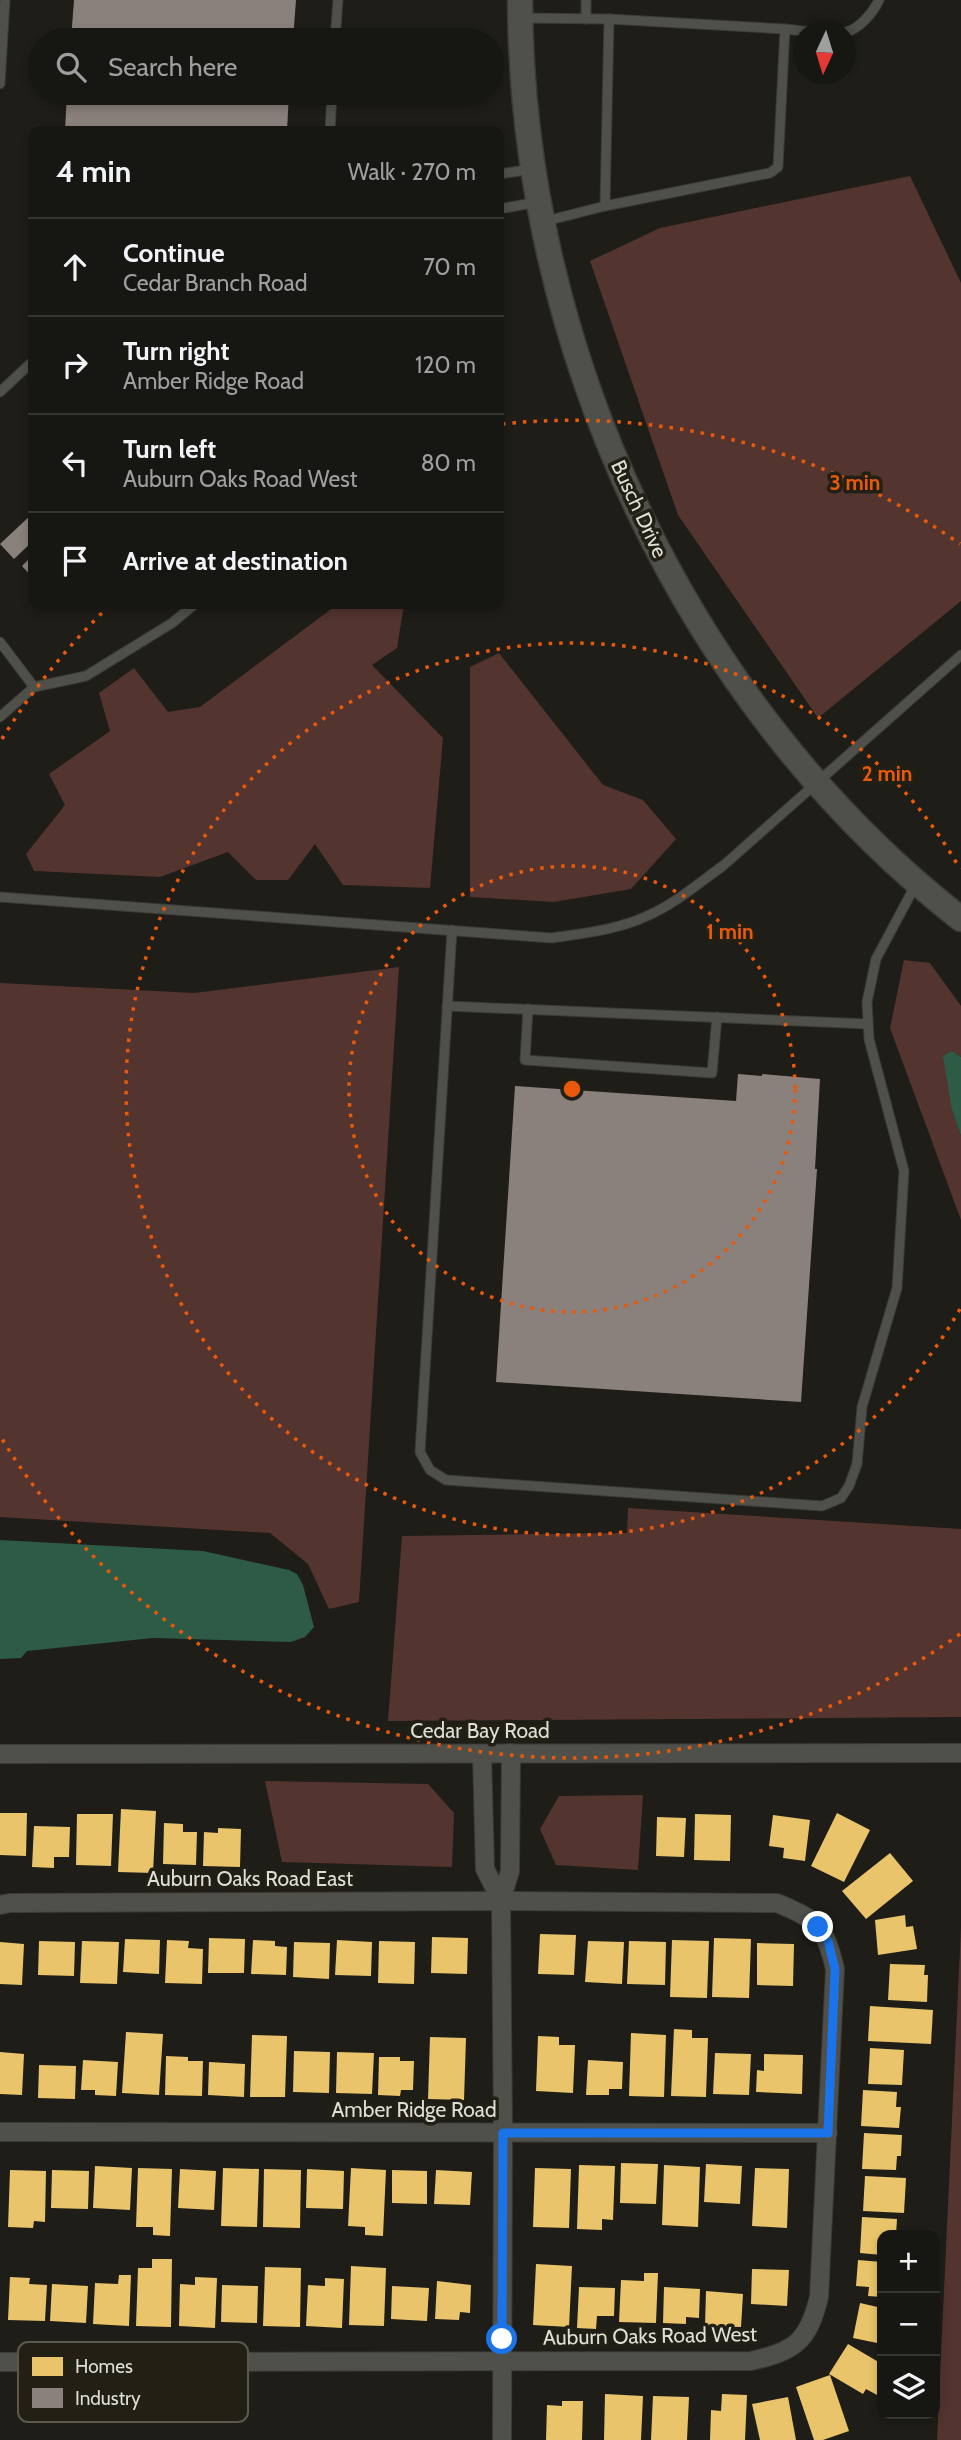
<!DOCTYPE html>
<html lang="en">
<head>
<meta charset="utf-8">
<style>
	:root { --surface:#161612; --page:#1f1f1b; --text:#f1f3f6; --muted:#9e9f9f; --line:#353532 }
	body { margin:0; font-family:Cabin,sans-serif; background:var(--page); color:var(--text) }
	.controls { position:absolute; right:21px; bottom:21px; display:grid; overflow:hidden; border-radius:14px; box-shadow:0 4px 10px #0003 }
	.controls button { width:63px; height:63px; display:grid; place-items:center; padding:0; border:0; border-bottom:2px solid var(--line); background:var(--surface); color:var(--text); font:35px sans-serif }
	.compass { position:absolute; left:793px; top:21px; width:63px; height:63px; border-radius:50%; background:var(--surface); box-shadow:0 4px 10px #0003; rotate:184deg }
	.stop { position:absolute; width:21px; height:21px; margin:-16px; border:5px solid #1a73e8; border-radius:50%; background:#fff }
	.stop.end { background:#1a73e8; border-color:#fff; box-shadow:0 2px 7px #0008 }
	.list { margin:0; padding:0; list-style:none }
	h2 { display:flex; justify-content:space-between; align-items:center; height:91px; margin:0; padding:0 28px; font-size:30px }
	h2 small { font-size:23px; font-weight:400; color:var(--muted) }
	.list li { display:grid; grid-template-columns:46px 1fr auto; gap:21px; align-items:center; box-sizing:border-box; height:98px; padding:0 28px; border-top:2px solid var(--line) }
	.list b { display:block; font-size:26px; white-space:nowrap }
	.list p { margin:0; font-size:23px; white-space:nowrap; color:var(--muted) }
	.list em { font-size:23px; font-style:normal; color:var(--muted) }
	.icon { flex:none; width:38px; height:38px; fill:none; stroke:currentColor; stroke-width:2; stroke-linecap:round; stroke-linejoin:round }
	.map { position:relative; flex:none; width:961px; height:2440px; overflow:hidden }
	.search { position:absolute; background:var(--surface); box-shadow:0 4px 10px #0003; left:28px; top:28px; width:476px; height:77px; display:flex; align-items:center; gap:18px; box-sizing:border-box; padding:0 24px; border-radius:38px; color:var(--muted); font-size:26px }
	.panel { position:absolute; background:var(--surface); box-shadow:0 4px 10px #0003; left:28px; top:126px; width:476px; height:483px; border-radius:14px }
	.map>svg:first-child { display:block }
</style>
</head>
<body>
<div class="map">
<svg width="961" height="2440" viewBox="0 0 961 2440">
	<rect width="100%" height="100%" fill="#1e1d18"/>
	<!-- green -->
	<g fill="#53342f">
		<path d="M910,176L961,283V601L818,718L678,515L590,261L660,228Z"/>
		<path d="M338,604H404L397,648L372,665L443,738L430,888L343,885L315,844L288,880H256L228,852L160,877L34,871L26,854L65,805L49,774L110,731L99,693L134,668L168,712L200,707Z"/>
		<path d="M499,653L603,785L643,800L676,839L631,889L554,902L470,897V667Z"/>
		<path d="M904,960L930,963L961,1006V1057L952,1051V1110L961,1136V1220L890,1028Z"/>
		<path d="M399,967L359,1602L329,1609L308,1564L270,1533L0,1517V983L194,993Z"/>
		<path d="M628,1508L961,1529V1717L388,1721L402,1536L627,1533Z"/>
		<path d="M265,1781L428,1784L454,1813L452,1867L282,1862Z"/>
		<path d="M643,1795L638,1870L556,1865L540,1829L559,1796Z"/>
		<path d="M961,1927V2440H937Z"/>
	</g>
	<!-- water -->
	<g fill="#2d5b46">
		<path d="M952,1051L961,1057V1136L952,1110L943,1056Z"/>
		<path d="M0,1540L203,1551L289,1570L297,1574L303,1585L314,1627L305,1637L291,1642L153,1638L27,1651L21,1658L0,1659Z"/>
	</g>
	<!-- homes -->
	<g fill="#e9c46a">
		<path d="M121,1809L156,1811L153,1873L118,1872Z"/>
		<path d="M0,1813H27L26,1856L0,1855Z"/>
		<path d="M837,1813L870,1830L844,1882L811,1866Z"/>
		<path d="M77,1814H113L111,1866L76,1865Z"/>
		<path d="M695,1814L731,1815L730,1861L694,1860Z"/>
		<path d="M773,1815L810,1820L805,1861L783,1858L784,1848L769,1846Z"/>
		<path d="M657,1817L686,1818L684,1857L656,1856Z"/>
		<path d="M164,1823L183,1824V1832H197L196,1865L163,1864Z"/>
		<path d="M34,1826L70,1827L69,1857H54V1868L32,1867Z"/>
		<path d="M218,1828L241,1829L240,1867L203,1866L204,1832L218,1833Z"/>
		<path d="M890,1853L913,1881L866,1919L842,1891Z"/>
		<path d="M905,1915L906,1927L913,1926L917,1949L878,1955L875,1920Z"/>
		<path d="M540,1934L576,1935L574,1975L538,1974Z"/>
		<path d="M432,1937L468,1938L467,1974L431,1973Z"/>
		<path d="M209,1938L245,1939L244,1973H208Z"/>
		<path d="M714,1938L751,1939L749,1998L712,1997Z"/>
		<path d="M125,1939L160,1940L159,1974L123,1972Z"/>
		<path d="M167,1940L189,1941L188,1948L203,1949L202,1984L165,1983Z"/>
		<path d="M253,1940L275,1941V1946L287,1947L286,1975L251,1974Z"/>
		<path d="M337,1940L372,1942L371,1976L335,1975Z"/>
		<path d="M672,1940L709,1941L707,1998L670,1997Z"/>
		<path d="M39,1941L75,1942L74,1976L38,1975Z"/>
		<path d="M82,1941L119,1942L117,1984L80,1983Z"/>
		<path d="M379,1941L415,1942L414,1984L378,1983Z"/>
		<path d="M588,1941L624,1942L622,1984L585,1982Z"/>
		<path d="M629,1941L666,1942L665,1985L627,1984Z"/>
		<path d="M0,1942L24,1944L22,1985L0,1984Z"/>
		<path d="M294,1942L330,1943L329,1979L293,1977Z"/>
		<path d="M757,1943L794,1944L793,1986L757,1985Z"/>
		<path d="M890,1964L925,1965L924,1975H928L927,2002L888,2000Z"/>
		<path d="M870,2006L933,2010L931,2044L868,2041Z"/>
		<path d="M674,2029L692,2030V2038H708L706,2097L671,2096Z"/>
		<path d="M126,2032L163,2034L159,2095L122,2093Z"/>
		<path d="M631,2033L666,2035L664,2097L629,2096Z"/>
		<path d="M252,2035L287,2036L285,2097H250Z"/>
		<path d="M538,2036L559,2037V2045H575L573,2093L536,2091Z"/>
		<path d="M430,2037L466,2038L464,2100L428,2099Z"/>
		<path d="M870,2048L904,2050L902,2085L868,2084Z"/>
		<path d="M294,2051L330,2052L329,2093L293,2092Z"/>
		<path d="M0,2052L24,2054L22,2095L0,2094Z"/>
		<path d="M337,2052L374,2053L372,2094L336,2093Z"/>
		<path d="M715,2053L751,2054L749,2095L713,2094Z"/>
		<path d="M764,2054L803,2055L802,2094L756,2092L757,2070L764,2071Z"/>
		<path d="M166,2056L188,2057V2061H203L202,2096L165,2095Z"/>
		<path d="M379,2057H400V2061H414L413,2090H401L400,2096L378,2095Z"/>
		<path d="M83,2060L118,2062L116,2096L95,2095V2090H81Z"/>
		<path d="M588,2060L623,2062L622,2089H609V2095H586Z"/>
		<path d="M209,2062L245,2064L244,2097L208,2095Z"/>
		<path d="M39,2065L76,2066L75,2099L38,2098Z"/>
		<path d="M863,2090L897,2092L896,2107H901L899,2128L861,2126Z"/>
		<path d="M864,2133L902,2135L901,2156H897L896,2170L862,2169Z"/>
		<path d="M621,2163L658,2164L656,2204L620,2203Z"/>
		<path d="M706,2164L742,2166L740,2204L704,2202Z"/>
		<path d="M579,2165L615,2166L613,2220L602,2219V2230L577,2229Z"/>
		<path d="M664,2165L700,2167L698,2227L662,2225Z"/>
		<path d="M95,2166L132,2168L130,2210L93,2208Z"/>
		<path d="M138,2168L172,2169L170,2236L153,2235V2227H136Z"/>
		<path d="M223,2168L259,2169L257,2227L221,2226Z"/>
		<path d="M351,2168L386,2170L383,2236L365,2235V2227L348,2226Z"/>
		<path d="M535,2168L571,2169L569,2228L533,2227Z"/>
		<path d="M755,2168L789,2169L787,2228L752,2226Z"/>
		<path d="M180,2169L216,2171L214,2210L178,2208Z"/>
		<path d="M264,2169L301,2170L300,2228L263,2227Z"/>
		<path d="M307,2169L344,2171L343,2209L306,2208Z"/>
		<path d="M10,2170L46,2171L45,2222L34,2221L33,2228L8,2227Z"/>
		<path d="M52,2170L89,2171L88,2209L51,2208Z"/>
		<path d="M392,2170L427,2171V2204L392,2203Z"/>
		<path d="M436,2170L472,2172L470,2205L434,2204Z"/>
		<path d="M865,2176L906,2178L904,2213L863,2211Z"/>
		<path d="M862,2217L897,2219L896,2235H882V2255L860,2253Z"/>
		<path d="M152,2259H172L171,2327L136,2326L138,2268H152Z"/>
		<path d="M858,2260L882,2262V2297L868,2296L869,2287L856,2286Z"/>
		<path d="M536,2264L572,2266L569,2327L533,2325Z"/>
		<path d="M351,2266L386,2268L384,2326L349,2325Z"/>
		<path d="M265,2267L301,2268L300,2327L263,2326Z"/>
		<path d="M752,2269L789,2270L787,2306L751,2304Z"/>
		<path d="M644,2273H658L656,2323L619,2322L621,2280L644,2281Z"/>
		<path d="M119,2275H131L129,2326L93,2324L95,2283L118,2284Z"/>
		<path d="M10,2277L30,2278L29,2284L47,2285L45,2321L8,2320Z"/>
		<path d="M195,2277L217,2278L215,2328L179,2326L180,2284L195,2285Z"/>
		<path d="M325,2278L344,2279L342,2328L306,2326L308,2285L325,2286Z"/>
		<path d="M437,2281L471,2285L470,2313L460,2312L459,2320L435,2319Z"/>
		<path d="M52,2284L88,2286L86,2323L50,2321Z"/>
		<path d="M222,2285L258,2286L257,2323L221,2322Z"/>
		<path d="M392,2286L429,2288L427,2321L391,2319Z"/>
		<path d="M579,2287L615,2288L614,2316H597L596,2329L577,2328Z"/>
		<path d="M664,2287L700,2289L699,2318L686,2317V2324L663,2323Z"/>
		<path d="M706,2291L743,2294L741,2327L705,2326Z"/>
		<path d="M860,2303L882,2308V2344L853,2338Z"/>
		<path d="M848,2344L882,2364V2386L877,2395L866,2389L863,2394L829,2374Z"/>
		<path d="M830,2375L849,2431L823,2440H814L796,2387Z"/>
		<path d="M605,2394L643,2396L641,2440H604Z"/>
		<path d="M722,2394L747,2395L745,2440H710L711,2410L721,2411Z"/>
		<path d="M653,2396L689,2397L687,2440H651Z"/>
		<path d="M788,2397L796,2440H760L752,2404Z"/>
		<path d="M562,2401H583L582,2440H546L547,2405L562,2406Z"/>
	</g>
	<!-- industry -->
	<g fill="#8a817c">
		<path d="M74,0H296L293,40H71Z"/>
		<path d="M67,93H289L287,131H65Z"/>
		<path d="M33,513V541L14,559L0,544Z"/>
		<path d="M33,555V578L22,566Z"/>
		<path d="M738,1074L762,1076V1074L820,1079L815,1169H817L801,1402L496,1382L515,1086L736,1101Z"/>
	</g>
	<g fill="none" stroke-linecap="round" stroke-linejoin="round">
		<!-- lane casing -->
		<g stroke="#3b3a36" stroke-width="11">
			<g id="lane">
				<path d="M522,18L609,19L785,29L778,167L770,173L605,206L546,221"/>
				<path d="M586,19V0"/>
				<path d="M785,29L813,32"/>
				<path d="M846,32C859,29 873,13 879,0"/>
				<path d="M335,40L338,0"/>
				<path d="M0,84L5,0"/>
				<path d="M330,131L332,93"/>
				<path d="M499,174L533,169"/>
				<path d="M605,206L609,19"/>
				<path d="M499,209L538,202"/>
				<path d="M0,392L33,361"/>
				<path d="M0,642L34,687"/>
				<path d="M0,717L34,687L86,676L172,623L195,604"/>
				<path d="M0,897L552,938C584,933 617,930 647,916C675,904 699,883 724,865L961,655"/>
				<path d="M452,930L420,1452L430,1470L446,1480L822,1506L841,1498L849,1486L857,1464L862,1407L897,1288L904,1171L869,1039L867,1002L876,959L916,884"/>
				<path d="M447,1006L868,1024"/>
				<path d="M528,1009L525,1060L712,1073L717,1017"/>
			</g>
		</g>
		<!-- street casing -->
		<g stroke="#3b3a36" stroke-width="20">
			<g id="street">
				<path d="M0,1754L961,1753"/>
				<path d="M482,1754L485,1869L501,1901L510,1871L511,1753"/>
				<path d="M501,1901L503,2133L502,2440"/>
				<path d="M0,1905L10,1903L501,1901L777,1903C818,1920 825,1927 835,1969L819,2297C808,2342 795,2351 751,2361L0,2362"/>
				<path d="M0,2132L828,2133"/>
			</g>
		</g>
		<!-- secondary casing -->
		<g stroke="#3b3a36" stroke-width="27">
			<path id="secondary" d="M520,0C521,347 686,705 961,919"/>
		</g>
		<!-- lane -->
		<use href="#lane" stroke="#50504b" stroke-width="9"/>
		<!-- street -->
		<use href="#street" stroke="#50504b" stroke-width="18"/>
		<!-- secondary -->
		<use href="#secondary" stroke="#50504b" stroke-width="24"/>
	</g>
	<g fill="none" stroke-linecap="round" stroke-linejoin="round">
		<!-- route -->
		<path stroke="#1a73e8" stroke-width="9" d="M502,2339L503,2133H828L835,1969L828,1941L818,1927"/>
	</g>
	<!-- distance rings -->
	<g fill="none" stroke="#e8590c" stroke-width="3.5" stroke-dasharray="3.5 7">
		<circle cx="572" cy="1089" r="223"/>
		<path d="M960 1309A446 446 0 1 1 960 869"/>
		<path d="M960 1634A669 669 0 0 1 2 1439M2 739A669 669 0 0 1 107 608M502 424A669 669 0 0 1 960 544"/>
	</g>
	<g text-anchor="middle" stroke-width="7" stroke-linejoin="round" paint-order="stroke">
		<!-- street labels -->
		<g font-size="21" fill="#dfded7" stroke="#221f14">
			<text transform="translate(639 509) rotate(65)" y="7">Busch Drive</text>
			<text x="480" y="1738">Cedar Bay Road</text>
			<text x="250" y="1886">Auburn Oaks Road East</text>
			<text x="414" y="2117">Amber Ridge Road</text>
			<text transform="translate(650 2336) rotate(-1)" y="7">Auburn Oaks Road West</text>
		</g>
	</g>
	<!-- legend -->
	<rect x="18" y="2342" width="230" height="80" rx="10" fill="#221f14" stroke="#5b584e" stroke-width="2"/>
	<rect x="32" y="2357" width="31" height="19" fill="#e9c46a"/>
	<rect x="32" y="2388" width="31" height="20" fill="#8a817c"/>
	<g font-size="19" fill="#dfded7">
		<text x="75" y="2373">Homes</text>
		<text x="75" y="2405">Industry</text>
	</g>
	<circle cx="572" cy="1089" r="10" fill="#e8590c" stroke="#221f14" stroke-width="3.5"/>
	<g font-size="21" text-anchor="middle" font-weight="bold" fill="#e8590c" stroke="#221f14" stroke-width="7" stroke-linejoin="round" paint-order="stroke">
		<text x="855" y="490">3 min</text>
		<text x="887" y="781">2 min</text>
		<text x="730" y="939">1 min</text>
	</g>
</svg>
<div class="controls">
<button>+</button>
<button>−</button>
<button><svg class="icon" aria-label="layers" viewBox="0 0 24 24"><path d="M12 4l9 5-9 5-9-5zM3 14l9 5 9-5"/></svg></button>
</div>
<svg class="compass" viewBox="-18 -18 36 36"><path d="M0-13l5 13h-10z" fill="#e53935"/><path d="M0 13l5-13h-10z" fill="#9e9f9f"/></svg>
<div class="stop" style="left:502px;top:2339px"></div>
<div class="stop end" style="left:818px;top:1927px"></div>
<div class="search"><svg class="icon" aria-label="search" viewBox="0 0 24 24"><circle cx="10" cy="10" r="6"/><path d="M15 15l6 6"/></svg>Search here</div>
<section class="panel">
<h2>4 min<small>Walk · 270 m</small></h2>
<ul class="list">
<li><svg class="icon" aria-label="ahead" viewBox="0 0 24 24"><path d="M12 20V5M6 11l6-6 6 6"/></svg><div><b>Continue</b><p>Cedar Branch Road</p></div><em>70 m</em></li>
<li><svg class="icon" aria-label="right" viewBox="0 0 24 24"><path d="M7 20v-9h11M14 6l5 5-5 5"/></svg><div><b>Turn right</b><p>Amber Ridge Road</p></div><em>120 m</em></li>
<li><svg class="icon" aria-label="left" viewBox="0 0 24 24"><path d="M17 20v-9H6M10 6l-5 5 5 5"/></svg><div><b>Turn left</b><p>Auburn Oaks Road West</p></div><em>80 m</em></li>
<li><svg class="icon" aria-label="arrive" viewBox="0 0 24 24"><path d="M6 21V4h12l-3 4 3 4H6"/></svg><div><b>Arrive at destination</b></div></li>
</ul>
</section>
</div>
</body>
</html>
